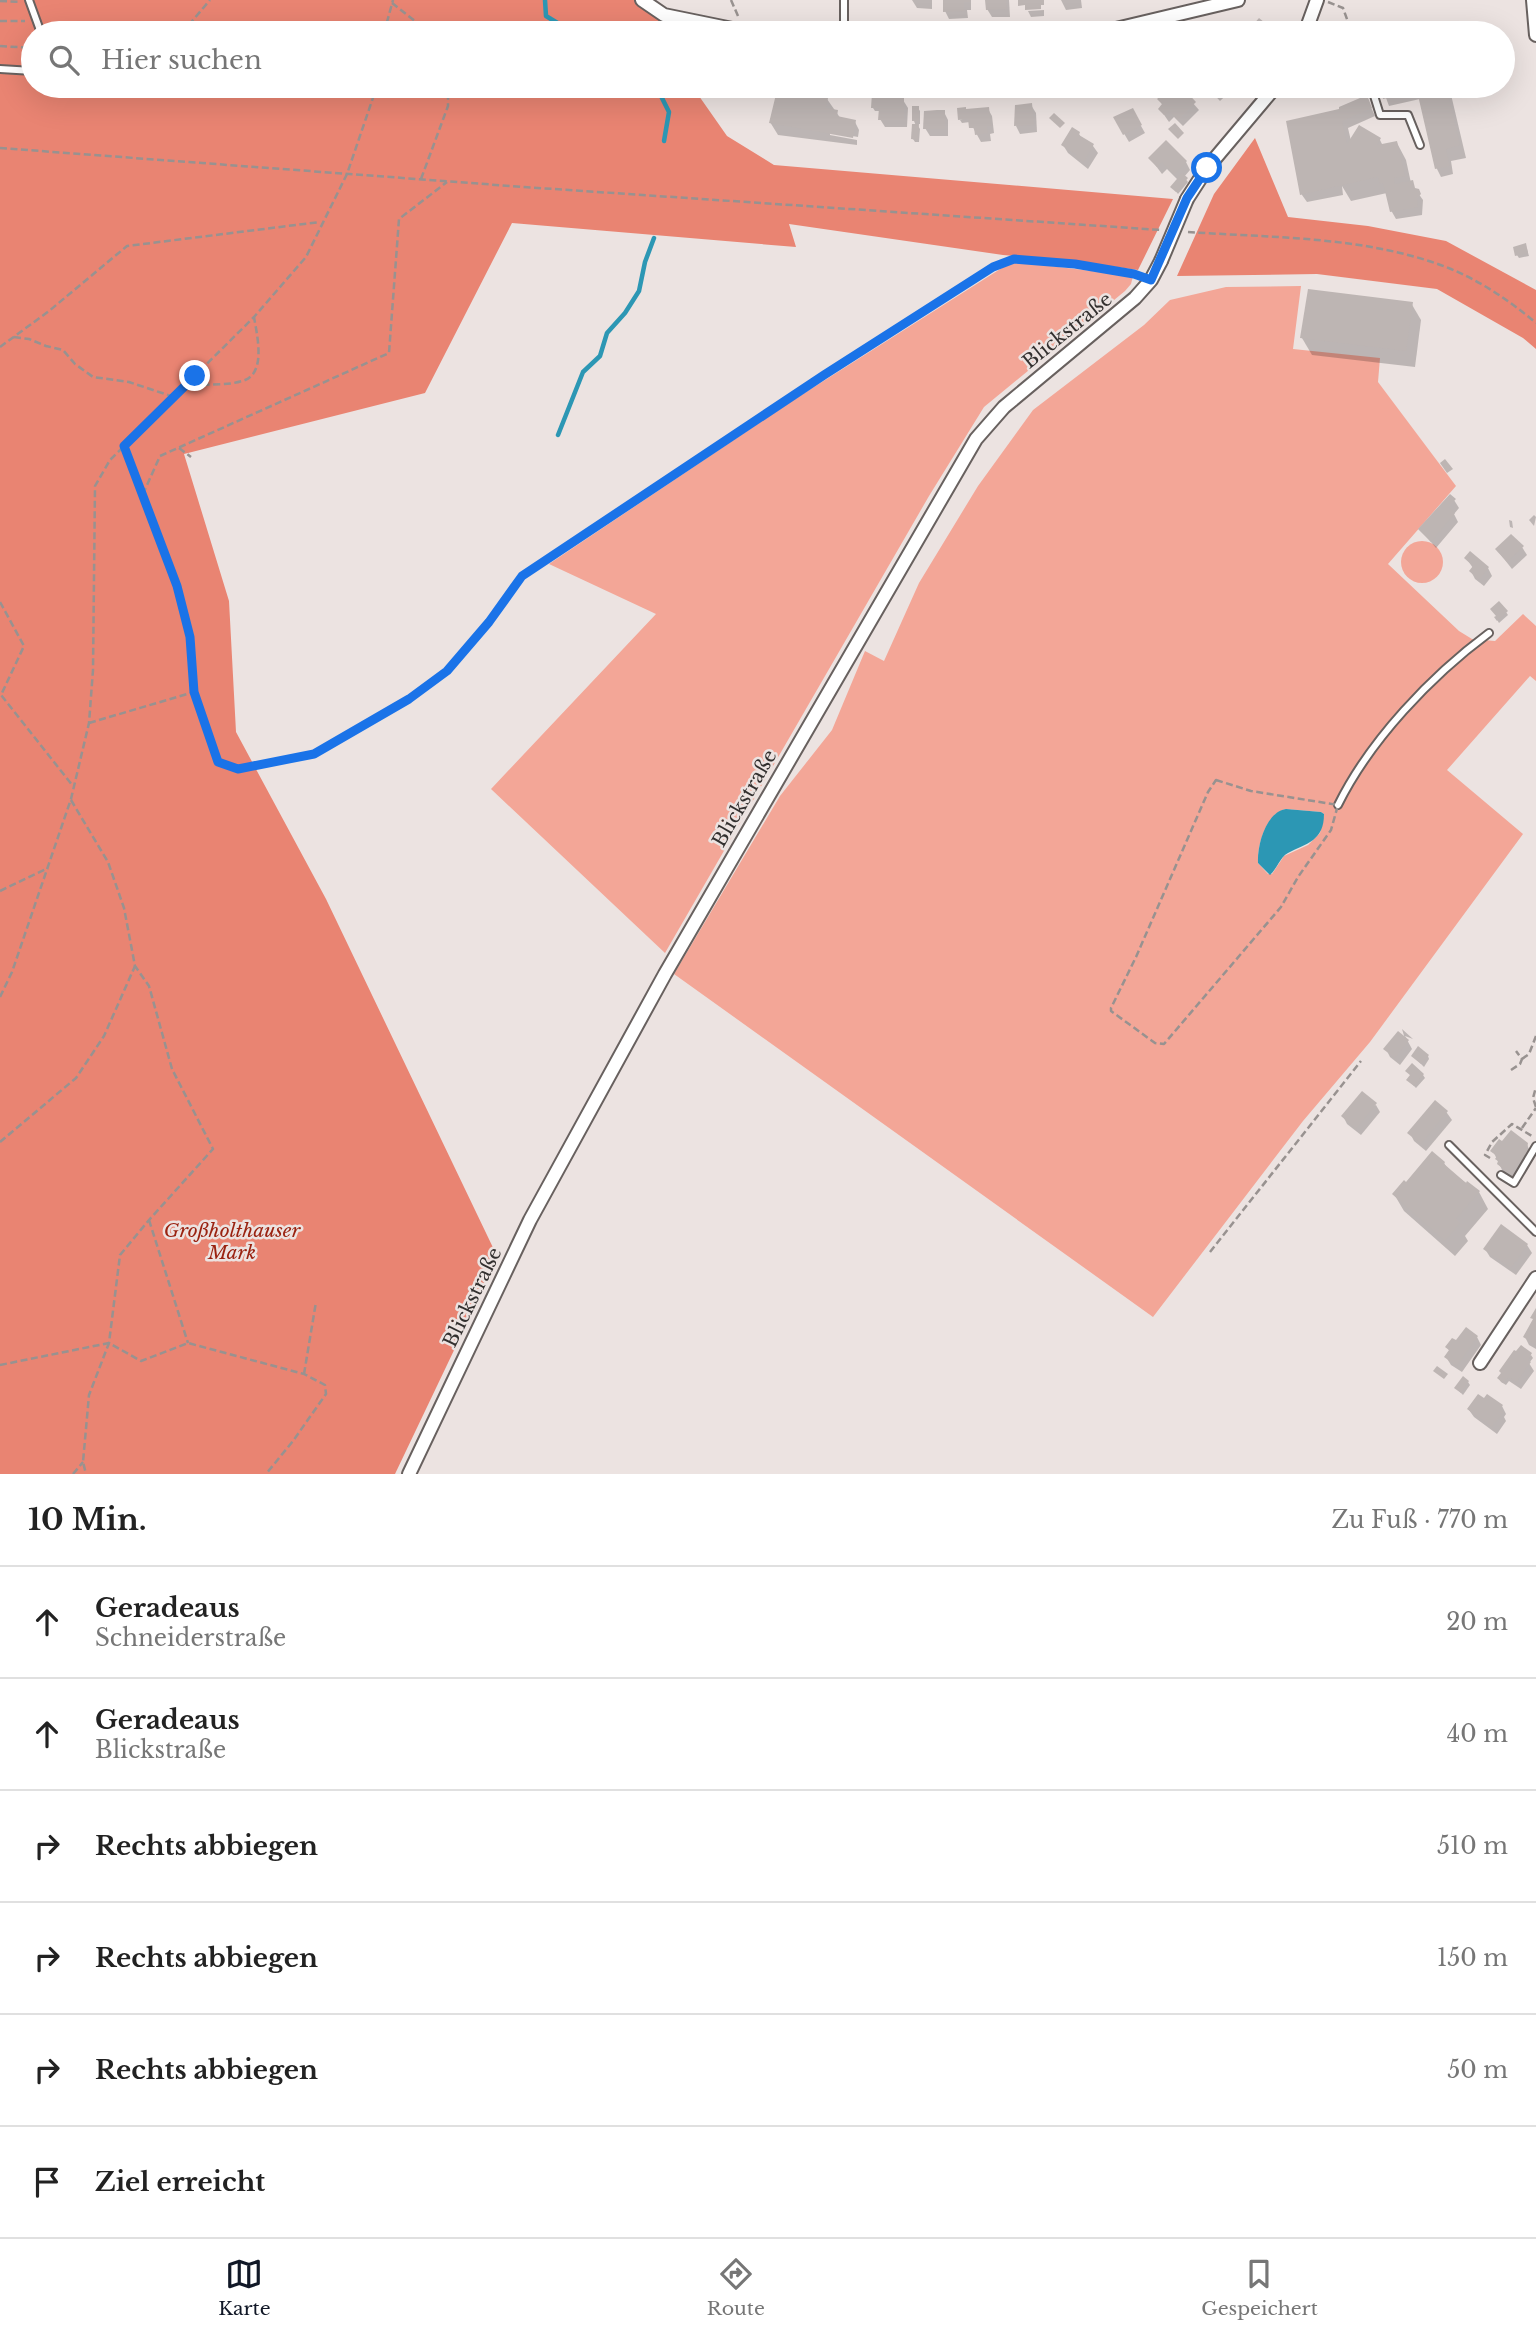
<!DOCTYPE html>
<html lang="de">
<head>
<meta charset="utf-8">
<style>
	:root { --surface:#fff; --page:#f6f6f6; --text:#222; --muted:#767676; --line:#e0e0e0; --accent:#111827 }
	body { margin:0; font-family:"Libre Baskerville",serif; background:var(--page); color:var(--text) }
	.stop { position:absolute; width:21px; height:21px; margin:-16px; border:5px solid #1a73e8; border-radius:50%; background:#fff }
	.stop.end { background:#1a73e8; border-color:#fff; box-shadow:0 2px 7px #0008 }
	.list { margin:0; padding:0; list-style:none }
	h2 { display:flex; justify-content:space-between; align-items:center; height:91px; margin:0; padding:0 28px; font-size:30px }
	h2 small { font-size:23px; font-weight:400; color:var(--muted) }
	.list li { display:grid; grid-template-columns:46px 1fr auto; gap:21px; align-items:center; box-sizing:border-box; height:112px; padding:0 28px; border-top:2px solid var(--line) }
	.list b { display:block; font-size:26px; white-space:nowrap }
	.list p { margin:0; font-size:23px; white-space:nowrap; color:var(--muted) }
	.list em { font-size:23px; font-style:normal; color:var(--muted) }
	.icon { flex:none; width:38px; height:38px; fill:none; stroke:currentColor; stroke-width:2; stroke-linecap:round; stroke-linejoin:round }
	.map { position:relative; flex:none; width:1536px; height:1474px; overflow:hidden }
	.search { position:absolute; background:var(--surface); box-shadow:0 7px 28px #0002; left:21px; right:21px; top:21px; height:77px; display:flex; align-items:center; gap:18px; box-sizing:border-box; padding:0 24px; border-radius:38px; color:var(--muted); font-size:26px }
	.sheet { height:763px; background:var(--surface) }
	nav { display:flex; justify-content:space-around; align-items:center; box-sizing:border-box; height:98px; border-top:2px solid var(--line); background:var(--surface); font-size:19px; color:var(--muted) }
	nav a { display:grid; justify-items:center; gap:4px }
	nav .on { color:var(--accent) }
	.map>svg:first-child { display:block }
</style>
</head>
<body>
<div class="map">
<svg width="1536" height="1474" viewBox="0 0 1536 1474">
	<rect width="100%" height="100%" fill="#ece3e1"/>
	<!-- green -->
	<g fill="#f3a697" fill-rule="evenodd">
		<path d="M1017,262L1133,276L1131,284L1125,291L984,407L929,496L665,953L491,789L656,614L549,564L792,401L1005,266Z"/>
		<path d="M1301,286L1293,349L1380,358L1378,382L1456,486L1388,564L1459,631L1472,639L1495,641L1523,614L1536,626V681L1530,676L1447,770L1523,834L1370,1042L1303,1121L1153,1317L674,974L780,796L832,730L865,651L884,661L919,583L978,486L1033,410L1144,325L1170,300L1226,287ZM1286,809L1321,812L1324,814L1320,833L1308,845L1284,856L1272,874H1268L1258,863C1257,845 1266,813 1286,809Z"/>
		<circle cx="1422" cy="562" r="21"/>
	</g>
	<!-- forest -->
	<g fill="#e98472">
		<path d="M0,0H638L666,21L671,33H33V86H692L727,136L774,165L1173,199L1138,270L1074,261L1003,255L789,224L796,247L512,223L425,393L184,454L229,601L236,732L326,899L498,1258L395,1474H0Z"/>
		<path d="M1255,138L1288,217L1368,226L1446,241L1536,290V349L1523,338L1437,289L1317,274L1177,276L1214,194Z"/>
	</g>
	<!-- water -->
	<path fill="#2c97b4" d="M1286,809L1321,812L1324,814C1324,841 1307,843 1288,853C1280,857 1277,869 1270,875L1258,863C1257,845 1266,812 1286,809Z"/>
	<!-- shadow -->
	<g fill="#0003">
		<path d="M912,0H932V9L917,8Z"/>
		<path d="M944,0H971V10H967L968,18L949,19L945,11Z"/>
		<path d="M987,0H1009L1010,17H992L987,9Z"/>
		<path d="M1061,0H1081L1082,8L1066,10Z"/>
		<path d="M1044,10V16L1031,17L1028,11Z"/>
		<path d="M779,86L797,88L800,94L827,99L841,119L855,122L859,130L858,137L830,132V135L857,140V145L778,135L770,122Z"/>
		<path d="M1174,86H1178L1199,110L1183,126L1174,117L1169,122L1160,109L1163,106L1160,100Z"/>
		<path d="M1206,86H1236L1220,101Z"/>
		<path d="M1386,86H1449L1466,158L1451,161L1453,174L1441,177L1437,169L1420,99L1389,106L1382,87Z"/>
		<path d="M878,95L880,100H903L908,108L907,127H885L880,119V111H875L873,108Z"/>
		<path d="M1031,105L1036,113L1037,132L1020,134L1016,126Z"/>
		<path d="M1370,105L1375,116L1348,128L1351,141L1380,140L1383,146L1397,143L1406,160L1411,183L1423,200L1422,215L1396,219L1392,212L1387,193L1351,201L1342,186L1343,195L1307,202L1302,195L1288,122Z"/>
		<path d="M918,108L920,111V124H917L920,129L919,142H915L913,139L916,126L914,121Z"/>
		<path d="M988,109L992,116L994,133L990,134L991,141L981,142L970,122L962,123L960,120Z"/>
		<path d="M1132,110L1145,133L1129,142L1115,118Z"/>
		<path d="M944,112L948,120V136H930L925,128Z"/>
		<path d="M1079,134L1082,139L1093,146L1098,153L1088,169L1068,153L1063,145Z"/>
		<path d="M1150,158L1186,162L1190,170L1184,177L1188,182L1178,194L1172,187L1178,180L1167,169L1162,174Z"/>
		<path d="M1527,249L1529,256L1519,258L1517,255Z"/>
		<path d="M1411,303L1421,320L1415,367L1312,355L1302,338Z"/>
		<path d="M1454,500L1459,508L1454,514L1458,522L1436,548L1420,529Z"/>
		<path d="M1534,515L1536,517L1534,526L1529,520Z"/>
		<path d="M1509,520L1512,521L1513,528L1510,527Z"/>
		<path d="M1522,547L1527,555L1512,569L1497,550Z"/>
		<path d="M1466,558L1488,568L1492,576L1484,586L1475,579L1471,571L1473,568Z"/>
		<path d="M1506,612L1508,615L1499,623L1496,618Z"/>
		<path d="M1402,1029L1413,1039L1405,1036L1412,1049L1400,1065L1390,1057L1386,1049L1405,1039Z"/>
		<path d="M1413,1056H1428L1429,1059L1424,1067Z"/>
		<path d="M1407,1071L1423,1075L1425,1078L1416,1088L1408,1080L1411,1076Z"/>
		<path d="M1435,1103L1447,1113L1452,1120L1426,1151L1414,1141L1410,1133Z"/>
		<path d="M1376,1105L1380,1112L1361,1135L1347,1124L1343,1116Z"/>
		<path d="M1527,1144L1532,1158L1515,1180L1503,1172L1493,1151Z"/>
		<path d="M1444,1163L1449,1171L1479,1192L1488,1209L1465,1236L1468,1241L1455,1256L1404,1211L1394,1194L1407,1184Z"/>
		<path d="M1527,1245L1532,1253L1516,1275L1490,1257L1485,1249Z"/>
		<path d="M1536,1312V1349L1529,1345L1525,1337L1534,1321Z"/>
		<path d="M1477,1337L1481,1345L1462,1372L1451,1365L1446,1357L1450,1352L1447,1347Z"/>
		<path d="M1531,1355L1533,1358L1529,1363L1534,1371L1521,1389L1509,1381L1506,1385L1501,1382L1499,1379L1503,1374Z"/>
		<path d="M1468,1382L1470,1385L1463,1395L1456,1388Z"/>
		<path d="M1502,1406L1506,1414L1504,1417L1506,1421L1497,1434L1474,1417L1469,1410Z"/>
	</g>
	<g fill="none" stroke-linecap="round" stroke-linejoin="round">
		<!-- stream -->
		<g stroke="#2c97b4" stroke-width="4.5">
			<path d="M545,0L546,16L574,33"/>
			<path d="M656,86L669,112L664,141"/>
			<path d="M558,435L583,372L600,356L607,333L625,313L639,291L645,262L654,238"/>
		</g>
	</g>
	<!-- building -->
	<g fill="#bdb5b3">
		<path d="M943,0H970V2H964V11L943,12Z"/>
		<path d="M985,0H1006L1007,9L986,10Z"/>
		<path d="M1018,0H1044V5H1041V9L1025,10V5L1018,6Z"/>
		<path d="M1259,18L1277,33H1246Z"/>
		<path d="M778,86L798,87L797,92L828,98L826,108L838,110L837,116L856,120L853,138L769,123Z"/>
		<path d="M1171,86H1181L1196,102L1178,120L1169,111L1164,115L1158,109L1162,104L1157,99Z"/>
		<path d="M1207,86H1224L1215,95Z"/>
		<path d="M1380,86H1446L1460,145L1446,149L1450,166L1435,169L1417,91L1383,99Z"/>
		<path d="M872,93H879V98H904V120H878L879,108H871Z"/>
		<path d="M1367,95L1372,108L1342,121L1347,144L1359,125L1381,138L1377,145L1397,141L1405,176L1394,178L1395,184L1413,180L1415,188L1419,189L1421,194L1417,198L1418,207L1390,212L1383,183L1380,184L1378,177L1300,195L1286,121L1339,109V107Z"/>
		<path d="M1032,103L1034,125L1014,126L1015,105Z"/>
		<rect x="912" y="106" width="7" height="15"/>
		<path d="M966,107V109L989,107L991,126H987L988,133L975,135L974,128H969L968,119L958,120L957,108Z"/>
		<path d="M1133,108L1142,125L1123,135L1113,117Z"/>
		<path d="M937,110H945V129H923L924,111Z"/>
		<path d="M1054,113L1065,123L1060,128L1049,118Z"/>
		<path d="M1175,123L1184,133L1178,139L1168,129Z"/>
		<path d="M912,124H919L918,140L911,139Z"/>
		<path d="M1072,127L1080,132L1079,135L1094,144L1084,162L1075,157L1077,155L1061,145Z"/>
		<path d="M1166,140L1187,161L1174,175L1162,162L1157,167L1148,158Z"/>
		<path d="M1182,173L1188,178L1176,192L1170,187Z"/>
		<path d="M1526,243L1528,253L1515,256L1513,247Z"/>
		<path d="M1308,289L1413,302L1406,351L1300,338Z"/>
		<path d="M1445,459L1453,469L1447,473L1440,463Z"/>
		<path d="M1450,494L1456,499L1448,507L1455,513L1431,542L1418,529Z"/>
		<path d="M1511,534L1524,546L1507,562L1495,549Z"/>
		<path d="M1470,551L1489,567L1479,580L1469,571L1473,566L1464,558Z"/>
		<path d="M1499,601L1508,611L1497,621L1494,617L1496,616L1490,609Z"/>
		<path d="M1398,1031L1409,1040L1395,1058L1383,1049Z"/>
		<path d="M1418,1046L1429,1055L1421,1064L1411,1056Z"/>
		<path d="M1412,1063L1424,1074L1414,1086L1406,1080L1410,1075L1405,1071Z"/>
		<path d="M1362,1091L1377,1103L1356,1129L1341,1116Z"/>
		<path d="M1435,1100L1448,1111L1421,1144L1407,1133Z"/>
		<path d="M1511,1130L1528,1143L1527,1148L1529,1149L1510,1174L1497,1164L1498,1161L1495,1159L1497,1156L1490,1151L1499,1139L1502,1141Z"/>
		<path d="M1432,1151L1445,1162L1444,1164L1466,1183L1467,1181L1480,1191L1456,1219L1460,1223L1445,1241L1392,1194L1404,1180L1406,1182Z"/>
		<path d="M1501,1224L1528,1244L1511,1268L1483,1249Z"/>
		<path d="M1536,1308V1345L1523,1337L1533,1319L1530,1318Z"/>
		<path d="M1466,1327L1478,1336L1457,1366L1444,1357L1449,1350L1445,1347L1452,1338L1456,1340Z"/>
		<path d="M1521,1345L1532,1353L1528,1360L1531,1362L1516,1382L1508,1377L1503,1383L1497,1378L1501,1373L1499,1371L1514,1350L1516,1351Z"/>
		<path d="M1437,1366L1448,1374L1444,1379L1433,1371Z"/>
		<path d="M1463,1376L1469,1381L1461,1393L1454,1388Z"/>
		<path d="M1478,1394L1484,1398L1487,1394L1503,1405L1500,1409L1503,1412L1492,1427L1467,1409Z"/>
	</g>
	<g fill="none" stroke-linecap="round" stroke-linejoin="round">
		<!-- service casing -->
		<g stroke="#68615f" stroke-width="10">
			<g id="service">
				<path d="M29,0L41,33"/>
				<path d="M844,33V0"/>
				<path d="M0,69L33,71"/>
				<path d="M1299,86L1309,92L1331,86"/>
				<path d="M1371,86L1380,115H1408L1420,145"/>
				<path d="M1338,805C1370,740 1431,676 1489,633"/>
				<path d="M1449,1145L1536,1232"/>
				<path d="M1501,1175L1514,1183L1536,1146"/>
			</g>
		</g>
		<!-- minor casing -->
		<g stroke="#68615f" stroke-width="16">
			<g id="minor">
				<path d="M642,0L664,15L752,33"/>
				<path d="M1533,0L1536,35"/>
				<path d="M1099,33L1238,0"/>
				<path d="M1305,33L1317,0"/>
				<path d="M1187,199L1207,168L1276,86"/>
				<path d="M1480,1363L1536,1278"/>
				<path d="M409,1474L530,1220L665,974L976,439L1004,407L1135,298L1151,280L1161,261"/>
			</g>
		</g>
		<!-- path -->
		<g stroke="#989290" stroke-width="2.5" stroke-dasharray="7 3.5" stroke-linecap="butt">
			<path d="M731,0L738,16"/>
			<path d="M0,1L21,2"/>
			<path d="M1328,2L1343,8L1352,33"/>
			<path d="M392,3L430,33"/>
			<path d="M0,21H25"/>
			<path d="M182,33L210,0"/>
			<path d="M384,33L393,0"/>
			<path d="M0,46L33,48"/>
			<path d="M0,148L524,187L1161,230"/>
			<path d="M421,179L448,106V86"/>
			<path d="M1188,232C1275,238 1369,236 1451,269C1482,282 1510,301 1536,323"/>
			<path d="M14,337L29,339L46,346L63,350L75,364L93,377L129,382L174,397"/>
			<path d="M0,347L49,311L127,246L320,222"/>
			<path d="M196,377L203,385C215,384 230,385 242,381C267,375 257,335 254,317"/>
			<path d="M124,446L143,494"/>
			<path d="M179,448L191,457"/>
			<path d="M0,602L24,646L1,695L73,786"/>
			<path d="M194,692L217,762L238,770L314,754L409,699L447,671L489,622L522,576L824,375L994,267L1014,259L1075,264L1138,275"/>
			<path d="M89,723L194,692L190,637L177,586L143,494L160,456L389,353L399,219L447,182"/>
			<path d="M1216,780L1251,791L1338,805L1331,830L1298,877L1281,907L1164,1044L1155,1043L1111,1011V1008L1136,957L1208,792Z"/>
			<path d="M71,800L108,862L124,908L135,966L149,986L172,1069L213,1149L149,1220L120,1255L109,1343L89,1395L83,1462L86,1474"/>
			<path d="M0,891L48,868"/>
			<path d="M0,997L12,972L71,799L89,723L93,670L95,486L110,460L254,317L306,257L347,174L377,86"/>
			<path d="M1522,1059L1529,1054L1536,1036"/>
			<path d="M1511,1070L1520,1064L1522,1059L1516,1051"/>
			<path d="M1536,1107L1533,1098L1536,1087"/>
			<path d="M1522,1128L1536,1108"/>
			<path d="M0,1142L76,1078L104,1036L135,966"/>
			<path d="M1490,1158L1485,1155L1492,1142L1512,1124L1532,1136"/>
			<path d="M149,1220L188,1343"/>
			<path d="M1210,1252L1361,1061"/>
			<path d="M0,1365L109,1343L141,1361L188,1343L304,1374L325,1385L326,1394L293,1441L266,1474"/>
			<path d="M304,1374L316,1302"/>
			<path d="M73,1474L83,1462"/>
		</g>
		<!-- service -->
		<use href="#service" stroke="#fff" stroke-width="6"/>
		<!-- minor -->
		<use href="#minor" stroke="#fff" stroke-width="12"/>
		<!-- minor-bridge casing -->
		<g stroke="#68615f" stroke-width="16" stroke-linecap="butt">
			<path id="minor-bridge" d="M1161,261L1187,199"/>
		</g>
		<!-- minor-bridge -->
		<use href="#minor-bridge" stroke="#fff" stroke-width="12"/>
	</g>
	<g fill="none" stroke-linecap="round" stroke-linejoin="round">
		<!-- route -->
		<path stroke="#1a73e8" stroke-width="9" d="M195,376L124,446L177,586L190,637L194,692L218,762L238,769L314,754L409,699L447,671L489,622L522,576L824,375L993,267L1014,259L1075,264L1134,274L1151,280L1187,198L1207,168"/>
	</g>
	<g text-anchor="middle" stroke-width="5" stroke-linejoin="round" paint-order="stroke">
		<!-- street labels -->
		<g font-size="19" fill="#33302f" stroke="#ece3e1">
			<text transform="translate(1067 330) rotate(-39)" y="7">Blickstraße</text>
			<text transform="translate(744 798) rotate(-60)" y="7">Blickstraße</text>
			<text transform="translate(472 1297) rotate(-64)" y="7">Blickstraße</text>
		</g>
		<!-- park labels -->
		<g font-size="19" font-style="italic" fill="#9a2311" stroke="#ece3e1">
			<text x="232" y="1237">Großholthauser<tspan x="232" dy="22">Mark</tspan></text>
		</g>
	</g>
</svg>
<div class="stop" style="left:1207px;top:168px"></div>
<div class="stop end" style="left:195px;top:376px"></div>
<div class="search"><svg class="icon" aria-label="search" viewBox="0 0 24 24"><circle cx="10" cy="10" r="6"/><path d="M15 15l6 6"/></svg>Hier suchen</div>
</div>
<section class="sheet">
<h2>10 Min.<small>Zu Fuß · 770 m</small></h2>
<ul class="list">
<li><svg class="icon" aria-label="ahead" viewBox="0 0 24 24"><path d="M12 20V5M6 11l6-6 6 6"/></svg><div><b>Geradeaus</b><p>Schneiderstraße</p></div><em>20 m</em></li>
<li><svg class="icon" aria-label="ahead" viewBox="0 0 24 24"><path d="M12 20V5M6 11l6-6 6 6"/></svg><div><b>Geradeaus</b><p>Blickstraße</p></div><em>40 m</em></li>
<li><svg class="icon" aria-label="right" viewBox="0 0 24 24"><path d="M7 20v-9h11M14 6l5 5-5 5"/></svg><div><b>Rechts abbiegen</b></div><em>510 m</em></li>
<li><svg class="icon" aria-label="right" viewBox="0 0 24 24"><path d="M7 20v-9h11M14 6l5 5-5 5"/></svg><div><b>Rechts abbiegen</b></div><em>150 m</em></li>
<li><svg class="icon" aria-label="right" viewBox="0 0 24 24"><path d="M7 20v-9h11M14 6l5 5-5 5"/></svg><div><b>Rechts abbiegen</b></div><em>50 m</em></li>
<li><svg class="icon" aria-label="arrive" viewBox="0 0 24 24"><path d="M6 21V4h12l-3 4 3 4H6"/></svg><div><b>Ziel erreicht</b></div></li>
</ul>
</section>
<nav>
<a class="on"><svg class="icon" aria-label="map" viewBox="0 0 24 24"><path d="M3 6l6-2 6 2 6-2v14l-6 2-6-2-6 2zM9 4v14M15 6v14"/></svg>Karte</a>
<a><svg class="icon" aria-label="directions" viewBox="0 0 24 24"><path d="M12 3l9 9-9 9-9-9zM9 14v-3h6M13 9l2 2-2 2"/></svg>Route</a>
<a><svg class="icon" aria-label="saved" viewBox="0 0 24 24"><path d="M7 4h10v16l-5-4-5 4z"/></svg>Gespeichert</a>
</nav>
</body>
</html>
